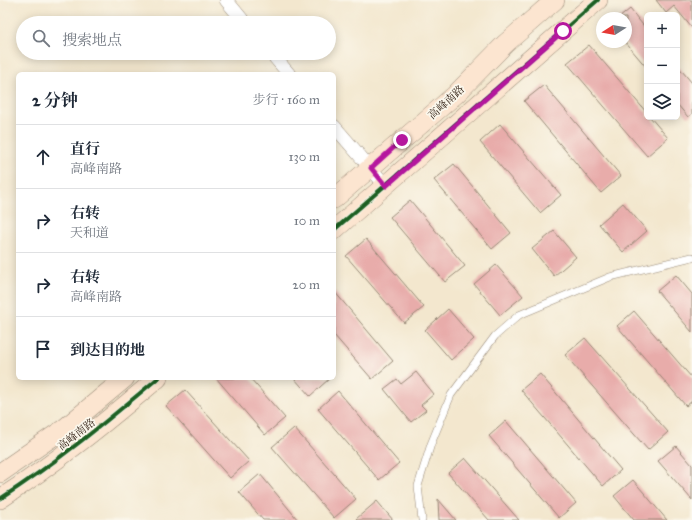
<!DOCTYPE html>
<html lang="zh">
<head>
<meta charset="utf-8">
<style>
	:root { --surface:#fff; --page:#f2f2f3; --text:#1f2937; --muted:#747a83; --line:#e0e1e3 }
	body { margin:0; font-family:"IM FELL Great Primer","Noto Serif SC",serif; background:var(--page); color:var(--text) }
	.controls { position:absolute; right:12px; top:12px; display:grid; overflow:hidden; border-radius:6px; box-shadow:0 2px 10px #0003 }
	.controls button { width:36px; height:36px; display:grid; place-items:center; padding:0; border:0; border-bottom:1px solid var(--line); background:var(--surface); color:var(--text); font:20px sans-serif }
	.compass { position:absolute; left:596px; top:12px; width:36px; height:36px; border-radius:50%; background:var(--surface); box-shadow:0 2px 10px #0003; rotate:259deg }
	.stop { position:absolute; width:12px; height:12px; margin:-9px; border:3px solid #b5179e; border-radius:50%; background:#fff }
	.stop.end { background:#b5179e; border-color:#fff; box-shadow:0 1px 4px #0008 }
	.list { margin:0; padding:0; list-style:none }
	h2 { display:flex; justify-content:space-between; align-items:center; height:52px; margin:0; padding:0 16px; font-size:17px }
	h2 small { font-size:13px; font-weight:400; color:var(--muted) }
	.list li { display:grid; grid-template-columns:26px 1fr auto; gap:12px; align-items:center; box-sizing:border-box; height:64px; padding:0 16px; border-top:1px solid var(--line) }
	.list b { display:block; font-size:15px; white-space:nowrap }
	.list p { margin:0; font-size:13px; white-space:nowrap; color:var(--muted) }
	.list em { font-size:13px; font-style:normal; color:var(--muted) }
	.icon { flex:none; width:22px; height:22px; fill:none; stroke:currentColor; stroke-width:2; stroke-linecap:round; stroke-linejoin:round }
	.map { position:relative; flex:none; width:692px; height:520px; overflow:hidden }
	.search { position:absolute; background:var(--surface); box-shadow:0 2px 10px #0003; left:16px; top:16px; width:320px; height:44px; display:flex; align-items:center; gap:10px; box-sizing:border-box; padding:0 14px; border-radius:22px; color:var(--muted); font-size:15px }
	.panel { position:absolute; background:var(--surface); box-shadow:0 2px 10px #0003; left:16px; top:72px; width:320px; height:308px; border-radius:6px }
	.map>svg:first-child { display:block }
</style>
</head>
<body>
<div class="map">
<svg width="692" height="520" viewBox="0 0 692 520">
	<rect width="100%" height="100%" fill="#fbf7ec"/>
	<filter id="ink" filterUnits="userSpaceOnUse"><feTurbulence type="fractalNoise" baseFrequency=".025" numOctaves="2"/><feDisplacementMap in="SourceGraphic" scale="8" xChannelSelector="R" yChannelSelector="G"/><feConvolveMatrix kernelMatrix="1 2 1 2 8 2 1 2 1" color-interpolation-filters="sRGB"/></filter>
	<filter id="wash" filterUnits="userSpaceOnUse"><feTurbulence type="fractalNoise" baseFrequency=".012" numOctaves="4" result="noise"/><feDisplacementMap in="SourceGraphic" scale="16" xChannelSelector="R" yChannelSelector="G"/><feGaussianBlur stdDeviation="0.9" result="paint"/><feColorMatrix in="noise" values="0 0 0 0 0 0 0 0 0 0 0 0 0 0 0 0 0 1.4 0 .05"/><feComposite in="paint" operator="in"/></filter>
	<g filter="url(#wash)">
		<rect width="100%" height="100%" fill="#f3e7ce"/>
		<g id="blocks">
			<!-- building -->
			<g fill="#e8acaa">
				<path d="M656,0H692V28L674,6L666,13Z"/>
				<path d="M630,9L647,30V68L625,42H626V18H619Z"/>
				<path d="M589,45L647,113V117H650L668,138L647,156L567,63Z"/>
				<path d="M677,65L692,83V114L688,117L677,104Z"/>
				<path d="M544,85L621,176L601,193L524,101Z"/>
				<path d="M500,124L561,195L540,213L480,142Z"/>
				<path d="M454,164L511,233L492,249L434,180Z"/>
				<path d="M410,200L465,266L445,282L390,217Z"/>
				<path d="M623,203L647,231L623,252L599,224Z"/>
				<path d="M554,231L576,257L554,276L532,249Z"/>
				<path d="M366,239L424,307L404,323L346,256Z"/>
				<path d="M496,265L523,296L500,315L474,284Z"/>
				<path d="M676,275L692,294V332L657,291Z"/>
				<path d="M334,291L393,361L372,379L334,335Z"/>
				<path d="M448,309L474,339L451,360L425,330Z"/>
				<path d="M634,311L692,378V401L686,406L617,326Z"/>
				<path d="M585,338L668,432L648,450L565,355Z"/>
				<path d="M416,372L434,394L421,405L426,410L411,422L384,389L397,379L401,384Z"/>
				<path d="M540,374L621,470L603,486L521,390Z"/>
				<path d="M216,378H250L285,418L265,435Z"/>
				<path d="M294,378H327L329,379L310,396Z"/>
				<path d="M185,390L249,461L230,478L166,406Z"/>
				<path d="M338,391L399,463L379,480L318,409Z"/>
				<path d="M506,421L576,503L559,518L489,436Z"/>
				<path d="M294,428L356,499L334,518L272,447Z"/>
				<path d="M676,446L692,465V500L658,461Z"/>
				<path d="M465,458L519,520H489L448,473Z"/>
				<path d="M260,474L298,520H263L239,492Z"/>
				<path d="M633,480L667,520H634L614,496Z"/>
				<path d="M438,499L456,520H439Z"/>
				<path d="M377,501L393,520H357L356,519Z"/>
			</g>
		</g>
	</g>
	<g filter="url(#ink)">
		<use href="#blocks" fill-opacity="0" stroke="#978876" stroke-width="1"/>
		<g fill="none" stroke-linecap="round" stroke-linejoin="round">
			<!-- lane casing -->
			<g stroke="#978876" stroke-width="8">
				<path id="lane" d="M422,520L418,486L431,444L451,395L495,336L519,315L610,277L692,257"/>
			</g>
			<!-- street casing -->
			<g stroke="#978876" stroke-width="14">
				<g id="street">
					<path d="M226,0L245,23"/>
					<path d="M271,53L289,74"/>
					<path d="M334,126L386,186"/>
				</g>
			</g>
			<!-- secondary casing -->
			<g stroke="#978876" stroke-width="20">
				<g id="secondary">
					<path d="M334,199L455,95L505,44L555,0"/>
					<path d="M334,230L598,0"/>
					<path d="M0,473L65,428L125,378"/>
					<path d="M0,499C56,463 107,421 158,378"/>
				</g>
			</g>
			<!-- lane -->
			<use href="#lane" stroke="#fff" stroke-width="7"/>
			<!-- street -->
			<use href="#street" stroke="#fff" stroke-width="13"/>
			<!-- secondary -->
			<use href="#secondary" stroke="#fce5d0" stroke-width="19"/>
			<!-- cycleway casing -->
			<g stroke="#fbf7ec" stroke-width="6">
				<g id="cycleway">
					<path d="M334,230L598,0"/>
					<path d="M0,499C56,463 107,421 158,378"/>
				</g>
			</g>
			<!-- cycleway -->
			<use href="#cycleway" stroke="#1b5e20" stroke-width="4"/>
		</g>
	</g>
	<g fill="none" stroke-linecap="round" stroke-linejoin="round" filter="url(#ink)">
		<!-- route -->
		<path stroke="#b5179e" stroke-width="5" d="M402,140L371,168L386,186L563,31"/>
	</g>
	<g text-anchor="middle" stroke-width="3.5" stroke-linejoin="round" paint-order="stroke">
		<!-- street labels -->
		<g font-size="11" fill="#3b2a1e" stroke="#fbf7ec">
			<text transform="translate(446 102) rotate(-42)" y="4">高峰南路</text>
			<text transform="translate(76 434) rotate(-38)" y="4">高峰南路</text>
		</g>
	</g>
</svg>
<div class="controls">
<button>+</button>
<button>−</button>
<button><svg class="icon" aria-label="layers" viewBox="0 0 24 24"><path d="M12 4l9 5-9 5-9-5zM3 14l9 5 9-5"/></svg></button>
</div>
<svg class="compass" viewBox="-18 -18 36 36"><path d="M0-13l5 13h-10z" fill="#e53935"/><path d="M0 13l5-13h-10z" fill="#747a83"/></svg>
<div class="stop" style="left:563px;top:31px"></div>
<div class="stop end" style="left:402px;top:140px"></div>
<div class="search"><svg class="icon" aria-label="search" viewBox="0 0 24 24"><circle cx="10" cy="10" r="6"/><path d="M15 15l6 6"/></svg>搜索地点</div>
<section class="panel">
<h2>2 分钟<small>步行 · 160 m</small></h2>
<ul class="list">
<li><svg class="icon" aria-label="ahead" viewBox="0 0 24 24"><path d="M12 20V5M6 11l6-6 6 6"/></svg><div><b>直行</b><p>高峰南路</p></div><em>130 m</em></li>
<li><svg class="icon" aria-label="right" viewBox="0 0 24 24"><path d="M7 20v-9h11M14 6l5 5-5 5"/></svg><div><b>右转</b><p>天和道</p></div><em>10 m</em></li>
<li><svg class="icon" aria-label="right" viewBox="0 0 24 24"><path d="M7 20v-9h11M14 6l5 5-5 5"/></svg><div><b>右转</b><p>高峰南路</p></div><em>20 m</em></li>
<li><svg class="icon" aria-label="arrive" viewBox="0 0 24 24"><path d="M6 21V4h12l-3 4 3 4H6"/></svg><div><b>到达目的地</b></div></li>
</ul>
</section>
</div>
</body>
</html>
